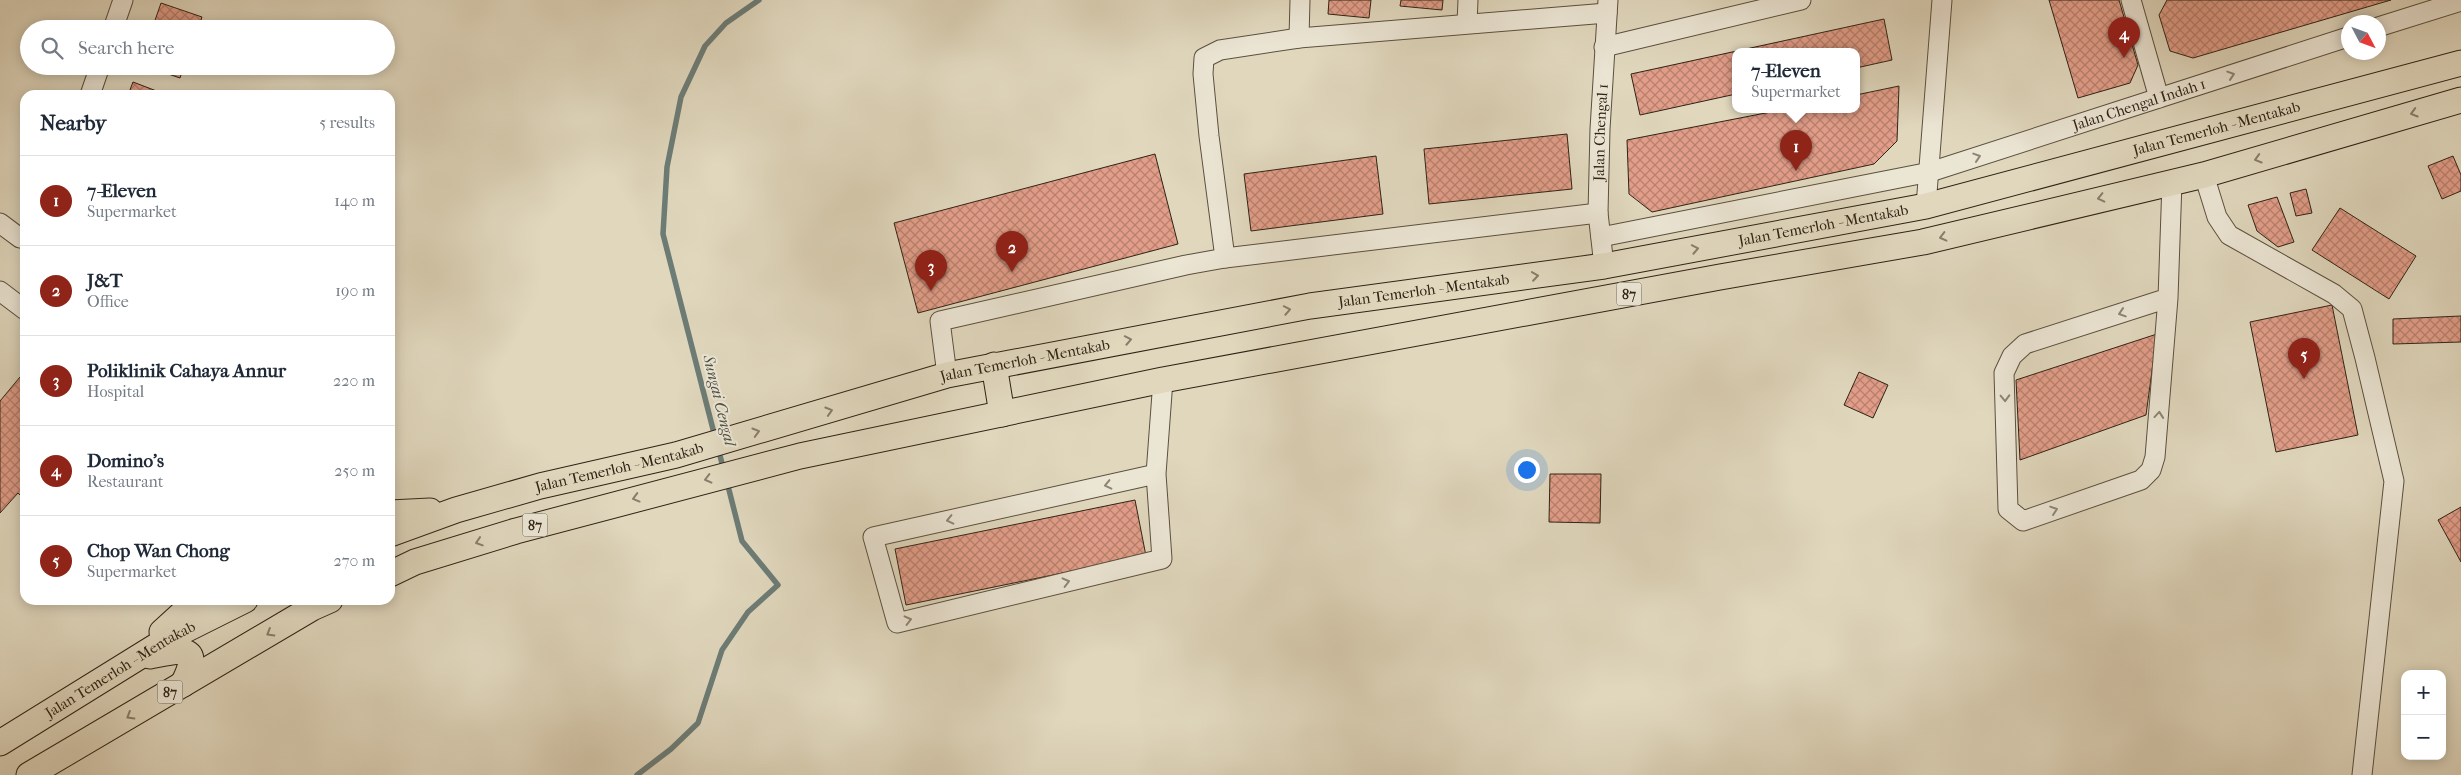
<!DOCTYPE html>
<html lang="en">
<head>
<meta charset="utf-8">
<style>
	:root { --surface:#fff; --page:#f6f6f7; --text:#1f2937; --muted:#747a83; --line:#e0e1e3; --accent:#8f2418 }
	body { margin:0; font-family:"IM FELL French Canon",serif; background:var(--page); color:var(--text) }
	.controls { position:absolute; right:15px; bottom:15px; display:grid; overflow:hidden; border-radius:10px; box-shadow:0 2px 12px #0003 }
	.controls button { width:45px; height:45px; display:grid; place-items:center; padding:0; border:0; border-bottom:1px solid var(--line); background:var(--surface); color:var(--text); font:25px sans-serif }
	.compass { position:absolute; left:2341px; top:15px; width:45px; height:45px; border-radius:50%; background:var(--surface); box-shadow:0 2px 12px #0003; rotate:131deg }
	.you { position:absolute; left:1526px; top:469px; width:18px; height:18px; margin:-12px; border:4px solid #fff; border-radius:50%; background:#1a73e8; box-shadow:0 0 0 8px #1a73e833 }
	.badge { display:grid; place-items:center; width:32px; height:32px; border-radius:50%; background:var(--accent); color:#fff; font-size:16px; font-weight:700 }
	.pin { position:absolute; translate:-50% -41px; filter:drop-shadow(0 1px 2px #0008) }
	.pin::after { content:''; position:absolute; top:26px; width:18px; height:15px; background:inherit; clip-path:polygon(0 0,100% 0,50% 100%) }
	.popup { position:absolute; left:1732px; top:48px; width:128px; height:65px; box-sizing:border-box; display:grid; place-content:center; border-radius:10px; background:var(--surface); filter:drop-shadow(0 1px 4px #0005); font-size:16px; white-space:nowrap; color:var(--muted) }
	.popup b { font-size:19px; color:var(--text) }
	.popup::after { content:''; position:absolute; left:50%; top:100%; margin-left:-10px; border:10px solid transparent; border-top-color:var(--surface) }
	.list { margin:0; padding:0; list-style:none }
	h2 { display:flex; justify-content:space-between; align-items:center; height:65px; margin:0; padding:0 20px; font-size:21px }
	h2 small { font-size:16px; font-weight:400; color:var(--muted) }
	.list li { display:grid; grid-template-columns:32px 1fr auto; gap:15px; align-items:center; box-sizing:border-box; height:90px; padding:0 20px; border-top:1px solid var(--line) }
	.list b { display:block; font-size:19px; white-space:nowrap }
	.list p { margin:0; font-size:16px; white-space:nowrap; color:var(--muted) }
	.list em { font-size:16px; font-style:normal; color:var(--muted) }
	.icon { flex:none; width:28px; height:28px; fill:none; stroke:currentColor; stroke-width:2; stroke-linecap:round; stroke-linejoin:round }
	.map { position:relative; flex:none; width:2461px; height:775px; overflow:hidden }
	.search { position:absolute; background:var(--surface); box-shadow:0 2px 12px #0003; left:20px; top:20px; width:375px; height:55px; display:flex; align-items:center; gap:12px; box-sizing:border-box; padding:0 18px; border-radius:28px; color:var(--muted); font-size:19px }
	.panel { position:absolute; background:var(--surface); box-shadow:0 2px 12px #0003; left:20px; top:90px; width:375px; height:515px; border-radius:15px }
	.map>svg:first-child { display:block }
</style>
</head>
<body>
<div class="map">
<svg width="2461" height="775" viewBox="0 0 2461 775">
	<defs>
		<pattern id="building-cross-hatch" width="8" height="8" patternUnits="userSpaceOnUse" patternTransform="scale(1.25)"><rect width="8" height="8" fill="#e39e89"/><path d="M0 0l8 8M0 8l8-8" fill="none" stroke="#b8806f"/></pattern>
	</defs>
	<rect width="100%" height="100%" fill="#e0d7bd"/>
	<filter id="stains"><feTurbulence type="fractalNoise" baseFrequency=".004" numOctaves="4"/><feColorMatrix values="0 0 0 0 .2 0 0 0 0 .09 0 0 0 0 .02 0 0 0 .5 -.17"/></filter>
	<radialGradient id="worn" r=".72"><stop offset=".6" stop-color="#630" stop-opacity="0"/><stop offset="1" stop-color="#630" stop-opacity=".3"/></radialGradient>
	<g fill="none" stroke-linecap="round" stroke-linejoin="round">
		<!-- stream -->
		<g stroke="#6c7c76" stroke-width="5.5">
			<path d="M715,437L663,234L667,167L681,97L705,46L726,23L759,0"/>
			<path d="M718,448L724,471"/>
			<path d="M637,775L671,749L698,723L722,650L748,612L778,585L742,541L727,482"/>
		</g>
	</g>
	<!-- building -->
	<g fill="url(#building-cross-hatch)" stroke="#2f2315">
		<path d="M1329,0H1371L1369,18L1328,14Z"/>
		<path d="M1401,0H1443L1442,10L1400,6Z"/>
		<path d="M2049,0H2119L2138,65L2130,83L2078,98Z"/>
		<path d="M2167,0H2391L2193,58L2170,51L2159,15Z"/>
		<path d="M161,3L202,17L198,29H152Z"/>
		<path d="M1884,19L1892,60L1856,68V52H1736V94L1640,115L1631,74Z"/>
		<path d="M145,66H184L180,78Z"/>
		<path d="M133,82L167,95H128Z"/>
		<path d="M1899,86L1897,141L1874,164L1652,212L1629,194L1627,140L1781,110H1856V95Z"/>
		<path d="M1567,134L1572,189L1429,204L1424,149Z"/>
		<path d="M1155,154L1178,244L918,313L894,223Z"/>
		<path d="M1376,156L1383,214L1251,231L1244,174Z"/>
		<path d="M2453,156L2461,175V191L2442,199L2428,166Z"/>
		<path d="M2306,189L2312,213L2296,216L2290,193Z"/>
		<path d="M2277,197L2294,242L2278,247L2257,231L2248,205Z"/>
		<path d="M2340,208L2416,256L2389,299L2312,250Z"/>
		<path d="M2332,305L2358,435L2276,452L2250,322Z"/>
		<path d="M2461,316V342L2393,344V319Z"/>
		<path d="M2157,334L2146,415L2020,460L2016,380Z"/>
		<path d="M1859,372L1888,385L1873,418L1844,405Z"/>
		<path d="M20,377L25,381V500L18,493L0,513V401Z"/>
		<path d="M1550,474H1601L1600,523L1549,522Z"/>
		<path d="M1135,500L1146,556L906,605L895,549Z"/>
		<path d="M2461,507V562L2438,520Z"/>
	</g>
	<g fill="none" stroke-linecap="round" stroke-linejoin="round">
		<!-- minor casing -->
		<g stroke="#5b503f" stroke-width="21">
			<g id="minor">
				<path d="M2131,0L2159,98"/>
				<path d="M1467,23L1468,0"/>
				<path d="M2378,27L2461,1"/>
				<path d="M113,29L123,0"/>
				<path d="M1299,38L1300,0"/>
				<path d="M1604,47L1801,0"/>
				<path d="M90,95L100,66"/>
				<path d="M2204,175L2217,217L2229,235L2334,294L2352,309L2365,358L2394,481L2362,775"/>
				<path d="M1926,206L1942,0"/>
				<path d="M0,223L20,238L25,239"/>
				<path id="s1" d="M1601,237L1930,172L2348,37"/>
				<path d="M1225,258L1209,136L1203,74L1204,58L1220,50L1299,38L1607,13"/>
				<path id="s2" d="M1604,266L1598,213L1600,129L1608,0"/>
				<path d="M0,291L25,310"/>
				<path d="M2168,298L2025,344L2012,356L2004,373L2008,509L2023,521L2141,480L2151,470L2155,457L2168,298L2172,182"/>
				<path d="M947,375L940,321L1186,265L1225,258L1598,213"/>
				<path d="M1156,474L873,537L897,623L1162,559L1156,474L1163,380"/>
			</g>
		</g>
		<!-- major casing -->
		<g stroke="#2f2315" stroke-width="27">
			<g id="major">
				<path d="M994,365L1002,414"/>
				<path d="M390,513L430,511"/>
				<path id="s3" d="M390,534L456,510L540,486L676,455L947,375L1310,306L1604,266L1926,206L2461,63"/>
				<path d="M390,574L415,562L516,531L800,456L1163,380L1720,277L1923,242L2204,175L2461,100"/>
				<path d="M162,632L197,600"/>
				<path d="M150,656C180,650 204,643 183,684"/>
				<path id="s4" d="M0,743L171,637L245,600"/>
				<path d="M29,775L312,608L330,600"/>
			</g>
		</g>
		<!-- minor -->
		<use href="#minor" stroke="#ebe5d4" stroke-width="19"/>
		<!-- major -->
		<use href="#major" stroke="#e0d7bd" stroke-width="25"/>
	</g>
	<!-- one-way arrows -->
	<defs><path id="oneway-chevron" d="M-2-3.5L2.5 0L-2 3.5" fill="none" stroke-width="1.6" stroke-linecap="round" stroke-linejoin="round" transform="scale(1.25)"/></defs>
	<g stroke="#8d8474">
		<use href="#oneway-chevron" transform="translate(2231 75) rotate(-18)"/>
		<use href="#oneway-chevron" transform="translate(1977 157) rotate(-18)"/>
		<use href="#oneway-chevron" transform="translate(2122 313) rotate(162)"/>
		<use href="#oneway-chevron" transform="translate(2005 398) rotate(88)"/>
		<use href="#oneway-chevron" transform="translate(2159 415) rotate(-85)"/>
		<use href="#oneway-chevron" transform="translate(1108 485) rotate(167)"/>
		<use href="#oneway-chevron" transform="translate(2054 510) rotate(-19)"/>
		<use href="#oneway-chevron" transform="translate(950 520) rotate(167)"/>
		<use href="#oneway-chevron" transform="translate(1066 582) rotate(-14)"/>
		<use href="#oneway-chevron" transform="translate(908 620) rotate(-14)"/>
	</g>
	<g stroke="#887d69">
		<use href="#oneway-chevron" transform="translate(2414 113) rotate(164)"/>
		<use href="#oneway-chevron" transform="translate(2258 159) rotate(164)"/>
		<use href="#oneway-chevron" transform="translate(2101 198) rotate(167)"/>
		<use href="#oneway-chevron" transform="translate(1943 237) rotate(166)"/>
		<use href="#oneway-chevron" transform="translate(1695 249) rotate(-11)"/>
		<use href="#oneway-chevron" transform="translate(1535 276) rotate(-8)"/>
		<use href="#oneway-chevron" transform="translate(1287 310) rotate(-11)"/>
		<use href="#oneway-chevron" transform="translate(1128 340) rotate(-11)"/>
		<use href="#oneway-chevron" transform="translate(829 411) rotate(-17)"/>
		<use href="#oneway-chevron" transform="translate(756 432) rotate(-16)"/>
		<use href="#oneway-chevron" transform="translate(708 479) rotate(166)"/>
		<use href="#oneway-chevron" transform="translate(636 498) rotate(165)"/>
		<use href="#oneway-chevron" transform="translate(479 542) rotate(162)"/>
		<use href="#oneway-chevron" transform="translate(270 633) rotate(149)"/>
		<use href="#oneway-chevron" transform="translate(130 716) rotate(149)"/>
	</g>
	<g text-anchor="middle" stroke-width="4" stroke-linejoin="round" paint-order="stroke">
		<!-- shield labels -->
		<g fill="#ebe5d4" stroke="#675d4e" stroke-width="1">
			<rect x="1616.5" y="282.5" width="25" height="23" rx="4"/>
			<rect x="522.5" y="513.5" width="25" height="23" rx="4"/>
			<rect x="157.5" y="680.5" width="25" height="23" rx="4"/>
		</g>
		<g font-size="14" font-weight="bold" fill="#2f2315">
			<text x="1629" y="299">87</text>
			<text x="535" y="530">87</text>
			<text x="170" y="697">87</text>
		</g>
		<!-- street labels -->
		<g font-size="15" fill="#2f2315" stroke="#ebe5d4">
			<text dy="5" stroke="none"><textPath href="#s1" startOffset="555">Jalan Chengal Indah 1</textPath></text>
			<text dy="5" stroke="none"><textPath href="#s3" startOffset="1874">Jalan Temerloh - Mentakab</textPath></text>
			<text dy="5" stroke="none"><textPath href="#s2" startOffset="134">Jalan Chengal 1</textPath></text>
			<text dy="5" stroke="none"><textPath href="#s3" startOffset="1469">Jalan Temerloh - Mentakab</textPath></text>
			<text dy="5" stroke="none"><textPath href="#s3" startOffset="1064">Jalan Temerloh - Mentakab</textPath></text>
			<text dy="5" stroke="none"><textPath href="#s3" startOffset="659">Jalan Temerloh - Mentakab</textPath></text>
			<text dy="5" stroke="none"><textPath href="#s3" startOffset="239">Jalan Temerloh - Mentakab</textPath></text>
			<text dy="5" stroke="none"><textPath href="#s4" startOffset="141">Jalan Temerloh - Mentakab</textPath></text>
		</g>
		<!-- water labels -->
		<g font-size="16" font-style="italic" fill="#4d5045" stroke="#ebe5d4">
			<text transform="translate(720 400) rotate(76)" y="6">Sungai Cengal</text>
		</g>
	</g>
	<rect width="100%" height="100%" filter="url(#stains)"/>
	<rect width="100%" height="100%" fill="url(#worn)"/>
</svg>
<div class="controls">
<button>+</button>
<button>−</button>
</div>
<svg class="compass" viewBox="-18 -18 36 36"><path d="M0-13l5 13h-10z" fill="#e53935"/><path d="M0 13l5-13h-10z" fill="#747a83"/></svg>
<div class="you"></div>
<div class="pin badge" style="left:1796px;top:171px">1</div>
<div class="popup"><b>7-Eleven</b>Supermarket</div>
<div class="pin badge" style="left:1012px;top:272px">2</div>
<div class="pin badge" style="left:931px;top:291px">3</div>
<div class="pin badge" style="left:2124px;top:58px">4</div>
<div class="pin badge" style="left:2304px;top:379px">5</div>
<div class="search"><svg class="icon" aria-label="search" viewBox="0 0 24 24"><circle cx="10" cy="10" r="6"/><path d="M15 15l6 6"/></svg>Search here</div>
<section class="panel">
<h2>Nearby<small>5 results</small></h2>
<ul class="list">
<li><span class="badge">1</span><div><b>7-Eleven</b><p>Supermarket</p></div><em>140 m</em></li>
<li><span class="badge">2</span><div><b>J&amp;T</b><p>Office</p></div><em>190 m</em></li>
<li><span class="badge">3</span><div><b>Poliklinik Cahaya Annur</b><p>Hospital</p></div><em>220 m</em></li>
<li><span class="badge">4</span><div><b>Domino's</b><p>Restaurant</p></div><em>250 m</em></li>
<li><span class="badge">5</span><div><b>Chop Wan Chong</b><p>Supermarket</p></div><em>270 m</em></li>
</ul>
</section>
</div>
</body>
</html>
